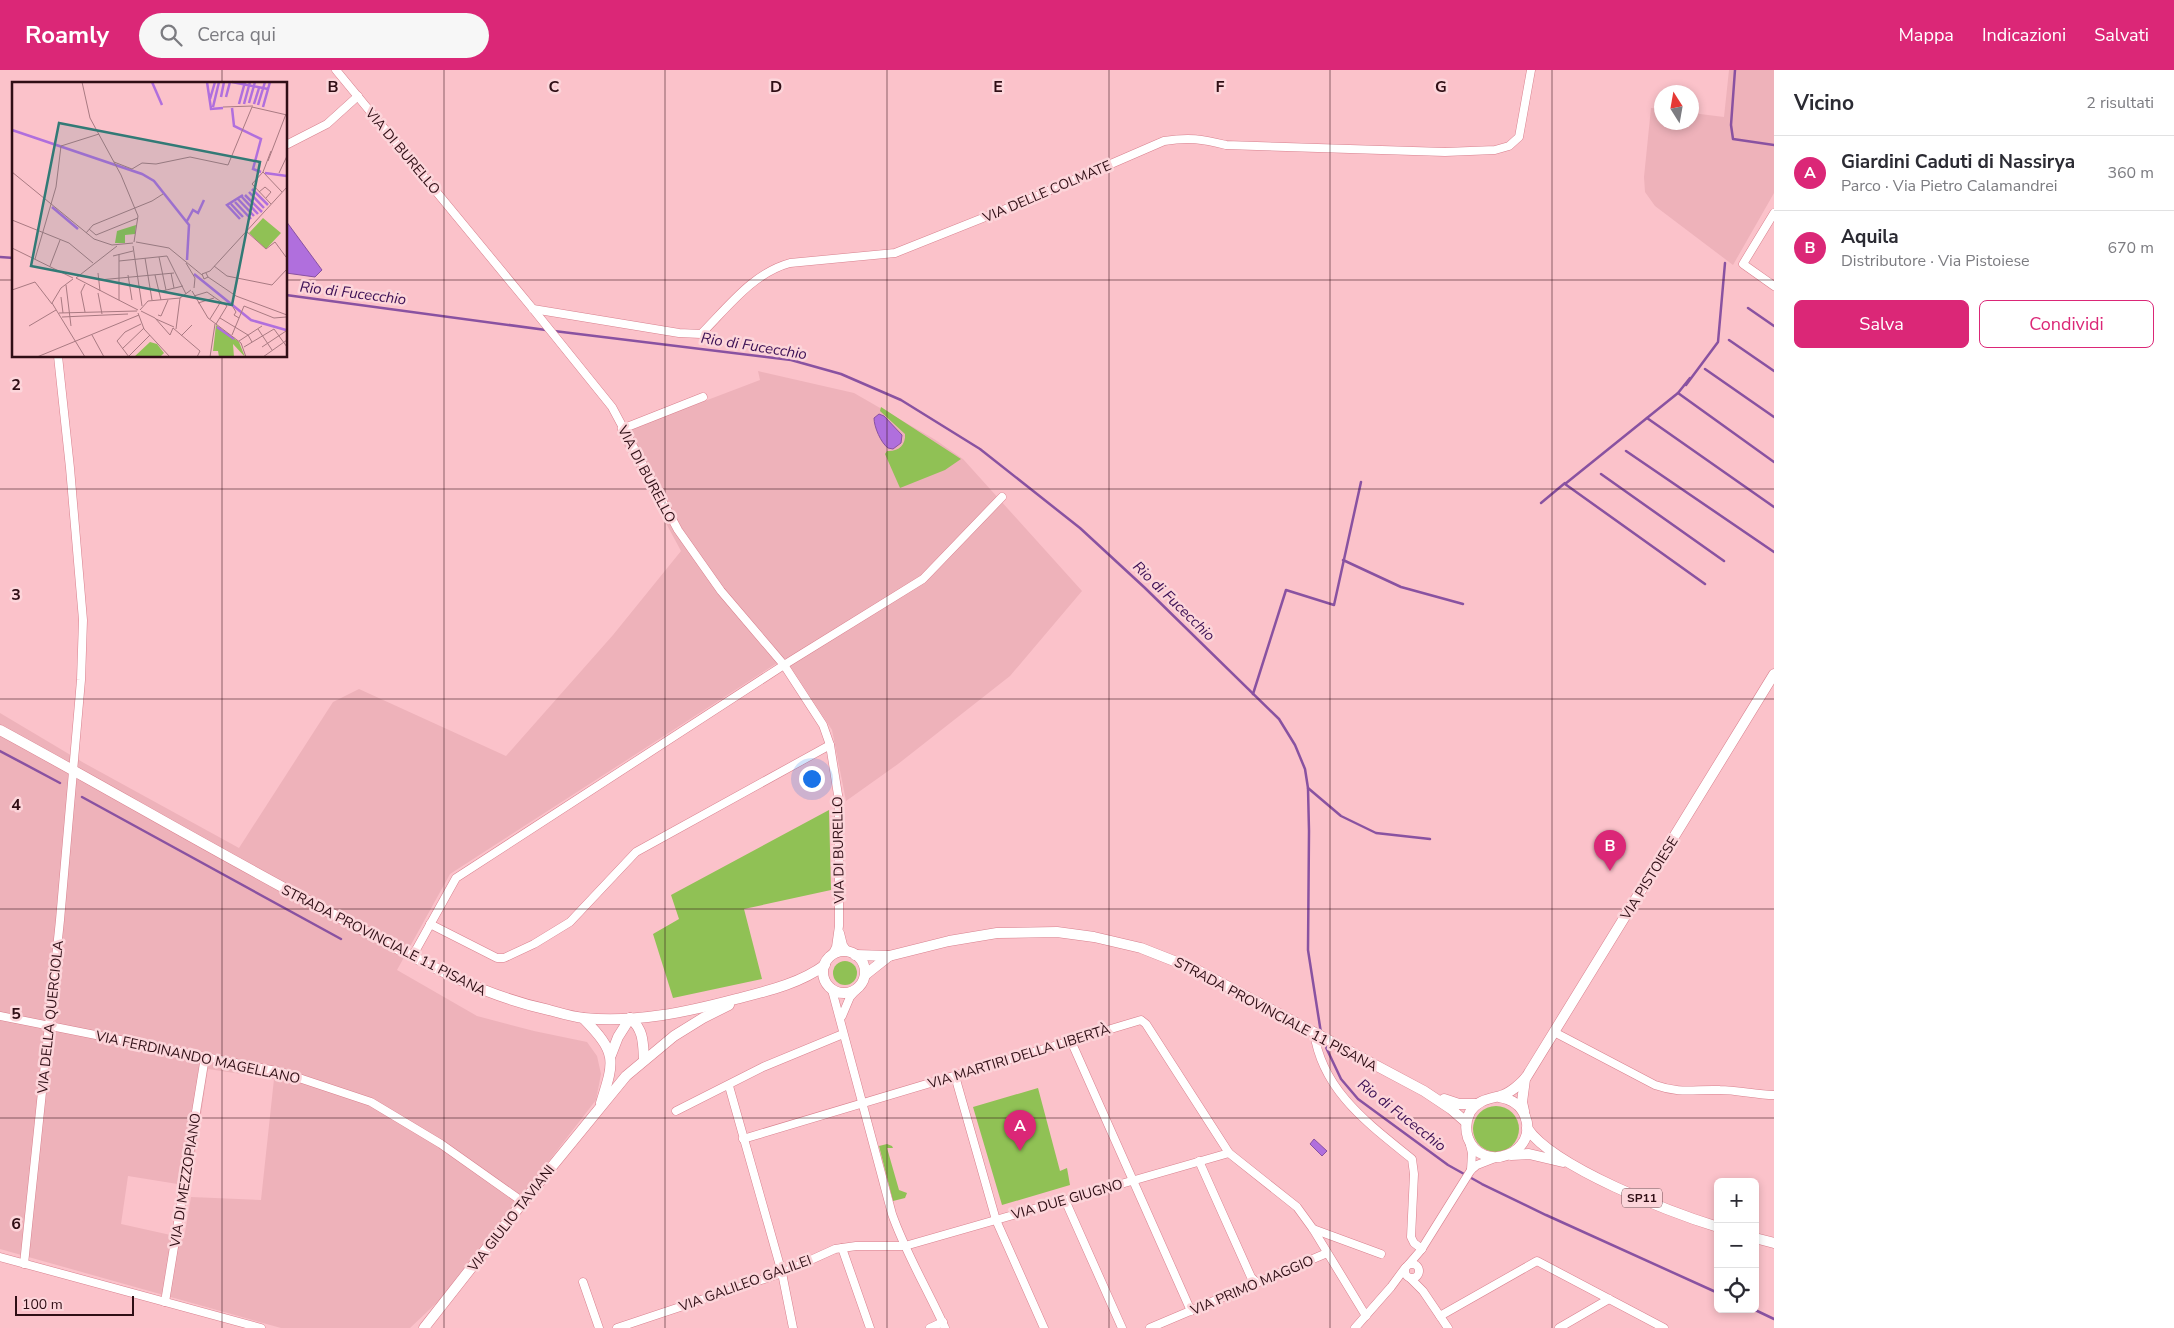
<!DOCTYPE html>
<html lang="it">
<head>
<meta charset="utf-8">
<style>
	:root { --surface:#fff; --page:#f7f7f7; --text:#2b2b33; --muted:#7c7c81; --line:#e1e1e2; --accent:#db2777 }
	body { margin:0; font-family:"Nunito Sans",sans-serif; background:var(--page); color:var(--text) }
	.controls { position:absolute; right:15px; bottom:15px; display:grid; overflow:hidden; border-radius:8px; box-shadow:0 2px 8px #0003 }
	.controls button { width:45px; height:45px; display:grid; place-items:center; padding:0; border:0; border-bottom:1px solid var(--line); background:var(--surface); color:var(--text); font:25px sans-serif }
	.compass { position:absolute; left:1654px; top:15px; width:45px; height:45px; border-radius:50%; background:var(--surface); box-shadow:0 2px 8px #0003; rotate:349deg }
	.scale { position:absolute; left:15px; bottom:12px; width:119px; box-sizing:border-box; padding-left:5px; border:2px solid #2f0e15; border-top:0; font-size:14px; line-height:18px; white-space:nowrap; color:#2f0e15; -webkit-text-stroke:4px #fcd5da; paint-order:stroke }
	.you { position:absolute; left:811px; top:708px; width:18px; height:18px; margin:-12px; border:4px solid #fff; border-radius:50%; background:#1a73e8; box-shadow:0 0 0 8px #1a73e833 }
	.badge { display:grid; place-items:center; width:32px; height:32px; border-radius:50%; background:var(--accent); color:#fff; font-size:16px; font-weight:700 }
	.pin { position:absolute; translate:-50% -41px; filter:drop-shadow(0 1px 2px #0008) }
	.pin::after { content:''; position:absolute; top:26px; width:18px; height:15px; background:inherit; clip-path:polygon(0 0,100% 0,50% 100%) }
	.list { margin:0; padding:0; list-style:none }
	h2 { display:flex; justify-content:space-between; align-items:center; height:65px; margin:0; padding:0 20px; font-size:21px }
	h2 small { font-size:16px; font-weight:400; color:var(--muted) }
	.list li { display:grid; grid-template-columns:32px 1fr auto; gap:15px; align-items:center; box-sizing:border-box; height:75px; padding:0 20px; border-top:1px solid var(--line) }
	.list b { display:block; font-size:19px; white-space:nowrap }
	.list p { margin:0; font-size:16px; white-space:nowrap; color:var(--muted) }
	.list em { font-size:16px; font-style:normal; color:var(--muted) }
	.actions { display:flex; gap:10px; padding:15px 20px }
	.actions a { flex:1; padding:11px 0; border:1px solid var(--accent); border-radius:8px; text-align:center; font-size:18px; color:var(--accent) }
	.actions .main { background:var(--accent); color:#fff }
	.icon { flex:none; width:28px; height:28px; fill:none; stroke:currentColor; stroke-width:2; stroke-linecap:round; stroke-linejoin:round }
	.map { position:relative; flex:none; width:1774px; height:1258px; overflow:hidden }
	header { display:flex; align-items:center; gap:30px; box-sizing:border-box; height:70px; padding:0 25px; background:var(--accent); color:#fff }
	header strong { font-size:24px }
	nav { display:flex; gap:28px; margin-inline-start:auto; font-size:18px }
	.search { width:350px; height:45px; background:var(--page); display:flex; align-items:center; gap:12px; box-sizing:border-box; padding:0 18px; border-radius:28px; color:var(--muted); font-size:19px }
	main { display:flex }
	aside { flex:1; background:var(--surface) }
	.map>svg:first-child { display:block }
</style>
</head>
<body>
<header>
<strong>Roamly</strong>
<div class="search"><svg class="icon" aria-label="search" viewBox="0 0 24 24"><circle cx="10" cy="10" r="6"/><path d="M15 15l6 6"/></svg>Cerca qui</div>
<nav><a>Mappa</a><a>Indicazioni</a><a>Salvati</a></nav>
</header>
<main>
<div class="map">
<svg width="1774" height="1258" viewBox="0 0 1774 1258">
	<rect width="100%" height="100%" fill="#fbc2ca"/>
	<!-- built -->
	<g fill="#eeb2ba" fill-rule="evenodd">
		<path d="M1729,0H1774V123L1733,195L1655,136L1645,122L1644,107L1651,38L1661,39L1662,52H1692V43L1724,47Z"/>
		<path d="M758,301L854,323L934,369L963,389L1082,521L1010,606L898,694L846,731L832,660L785,588L450,804L397,900L477,946L534,961L587,972L597,986L601,1004L596,1030L447,1223L410,1258H281L0,1179V643L84,693L239,778L333,632L359,619L506,686L613,565L681,481L618,364L760,310ZM208,999L274,1009L261,1130L191,1127L184,1168L121,1154L128,1106L190,1116Z"/>
	</g>
	<!-- green -->
	<g fill="#90c155">
		<path d="M881,337L961,389L945,400L900,418L885,384L887,381C898,382 906,375 905,364L880,341Z"/>
		<path d="M829,740L831,820L744,839L762,909L673,928L653,864L679,849L671,825Z"/>
		<circle cx="845" cy="903" r="12"/>
		<path d="M1038,1018L1060,1101L1067,1098L1070,1115L1002,1135L973,1037Z"/>
		<circle cx="1496" cy="1059" r="23"/>
		<path d="M887,1074L892,1076L893,1078H887L899,1120L907,1123L905,1128L893,1131L879,1076Z"/>
	</g>
	<!-- water -->
	<g fill="#b06fdd" stroke="#8952a1">
		<path d="M286,151L322,200L315,207L286,203Z"/>
		<path d="M879,344L884,346L902,365L901,373L893,379L888,378C881,373 874,357 874,348Z"/>
		<path d="M1314,1069L1327,1081L1322,1086L1310,1074Z"/>
	</g>
	<g fill="none" stroke-linecap="round" stroke-linejoin="round">
		<!-- stream -->
		<g stroke="#8952a1" stroke-width="2.5">
			<path d="M1735,0L1731,55L1733,69L1774,75"/>
			<path d="M0,187L14,188"/>
			<path d="M286,225L546,260"/>
			<path d="M1748,238L1774,256"/>
			<path d="M554,261L791,290L841,304L901,330L980,379L1080,458L1145,518L1279,649L1295,675L1305,699L1308,718L1309,761L1308,880L1321,963"/>
			<path d="M1729,270L1774,301"/>
			<path d="M1705,299L1774,347"/>
			<path d="M1690,308L1678,323L1565,414L1705,514"/>
			<path d="M1686,315L1718,272L1725,193"/>
			<path d="M1678,323L1774,392"/>
			<path d="M1647,348L1774,437"/>
			<path d="M1626,381L1774,482"/>
			<path d="M1601,404L1724,491"/>
			<path d="M1541,433L1565,413"/>
			<path d="M1343,490L1401,517L1463,534"/>
			<path d="M1253,624L1286,520L1334,535L1361,412"/>
			<path d="M0,681L60,713"/>
			<path d="M1308,718L1341,746L1376,763L1430,769"/>
			<path d="M82,727L341,869"/>
			<path d="M1323,971L1341,1009L1358,1029L1448,1095L1482,1114L1546,1145L1718,1223"/>
			<path d="M1753,1239L1774,1249"/>
		</g>
		<!-- minor casing -->
		<g stroke="#d8808e" stroke-width="9">
			<g id="minor">
				<path d="M336,0L533,239L612,337L678,460L721,521L784,595L823,655L830,675L839,731V856L836,877L832,885"/>
				<path d="M286,75L327,54L358,26"/>
				<path d="M1774,143L1743,194L1774,216"/>
				<path d="M533,239L679,263L701,264C728,237 753,203 790,193L895,183L1023,132L1164,71C1189,67 1202,69 1226,75L1445,82L1495,80L1509,76L1519,67L1531,0"/>
				<path d="M622,359L703,327"/>
				<path d="M430,854L497,888H504L534,874L570,852L636,782L830,675"/>
				<path d="M840,863L843,875L848,882"/>
				<path d="M412,887L456,808L784,595L923,509L1002,427"/>
				<path d="M832,920L892,1144C906,1184 928,1220 945,1258"/>
				<path d="M0,946L281,1002L371,1032L441,1074L523,1132"/>
				<path d="M842,946L850,927L859,917"/>
				<path d="M1314,962C1322,1021 1369,1054 1412,1089L1414,1104L1411,1167L1414,1173L1422,1179"/>
				<path d="M1554,962L1655,1015C1680,1024 1695,1019 1720,1020C1738,1020 1756,1025 1774,1025"/>
				<path d="M1071,971L1191,1241"/>
				<path d="M955,1006L996,1150L1044,1258"/>
				<path d="M729,1016L782,1203L793,1258"/>
				<path d="M676,1041L763,997L843,964"/>
				<path d="M743,1069L1141,950L1146,954L1229,1083L1297,1137L1313,1159L1366,1246"/>
				<path d="M1470,1075L1472,1083L1471,1100"/>
				<path d="M1199,1091L1251,1207L1257,1213"/>
				<path d="M1065,1130L1122,1258"/>
				<path d="M1313,1159L1381,1184"/>
				<path d="M842,1178L870,1258"/>
				<path d="M0,1187L261,1258"/>
				<circle cx="1412" cy="1201" r="7"/>
				<path d="M24,1194L60,850L81,610L83,550L70,398L58,286"/>
				<path d="M1409,1194L1421,1180L1471,1100L1477,1095L1495,1088"/>
				<path d="M1411,1209L1423,1221L1448,1258"/>
				<path d="M583,1212L599,1258"/>
				<path d="M165,1232L205,987"/>
				<path d="M1440,1246L1537,1191L1664,1258"/>
				<path d="M617,1258L782,1203L835,1179L856,1176H905L1229,1083"/>
				<path d="M930,1258L943,1252"/>
				<path d="M1150,1258L1327,1183"/>
				<path d="M1355,1258L1391,1217L1405,1198"/>
				<path d="M1559,1258L1609,1229"/>
			</g>
		</g>
		<!-- major casing -->
		<g stroke="#d8808e" stroke-width="11">
			<g id="major">
				<path d="M0,660C116,723 229,790 346,851C412,886 475,924 549,940C560,943 572,947 584,948C636,953 687,942 736,929C767,921 799,914 825,895"/>
				<circle cx="844" cy="902" r="21"/>
				<path d="M855,885L889,886L949,871L997,863L1057,862L1094,867L1141,878L1197,900L1424,1021L1451,1039L1466,1052"/>
				<path d="M865,905L889,886"/>
				<path d="M583,948C617,983 615,989 601,1033"/>
				<path d="M630,948C644,960 643,973 644,990"/>
				<path d="M611,985L618,967L630,948"/>
				<path d="M1499,1027C1511,1029 1521,1035 1525,1046C1540,1083 1482,1105 1468,1068C1465,1059 1466,1050 1470,1042C1478,1030 1488,1029 1500,1026C1509,1024 1522,1013 1527,1006L1774,604"/>
				<path d="M1444,1029L1459,1034H1477"/>
				<path d="M1524,1041L1522,1032L1525,1009"/>
				<path d="M1527,1058C1553,1097 1672,1143 1718,1157"/>
				<path d="M1511,1085L1529,1084L1563,1092"/>
				<path d="M1755,1168L1774,1173"/>
				<path d="M424,1258L523,1132L626,1006L674,966L703,948L729,935"/>
			</g>
		</g>
		<!-- minor -->
		<use href="#minor" stroke="#fff" stroke-width="8"/>
		<!-- major -->
		<use href="#major" stroke="#fff" stroke-width="10"/>
	</g>
	<!-- grid -->
	<path fill="none" stroke="#2f0e15" stroke-width="1" stroke-opacity="0.55" d="M222,0V14M444,0V1258M665,0V1258M887,0V1258M1109,0V1258M1330,0V1258M1552,0V1258M0,210H14M286,210H1774M222,286V1258M0,419H1774M0,629H1774M0,839H1774M0,1048H1774"/>
	<g text-anchor="middle" stroke-width="5" stroke-linejoin="round" paint-order="stroke">
		<!-- shield labels -->
		<rect fill="#fcd5da" stroke="#6c4a50" stroke-width="1" x="1622" y="1118.5" width="40" height="19" rx="4"/>
		<g font-size="12" font-weight="bold" fill="#2f0e15">
			<text x="1642" y="1132">SP11</text>
		</g>
		<!-- street labels -->
		<g font-size="14" fill="#2f0e15" stroke="#fcd5da">
			<text transform="translate(403 81) rotate(50)" y="5">VIA DI BURELLO</text>
			<text transform="translate(1047 121) rotate(-23)" y="5">VIA DELLE COLMATE</text>
			<text transform="translate(647 404) rotate(62)" y="5">VIA DI BURELLO</text>
			<text transform="translate(838 780) rotate(-91)" y="5">VIA DI BURELLO</text>
			<text transform="translate(1649 808) rotate(-58)" y="5">VIA PISTOIESE</text>
			<text transform="translate(384 870) rotate(27)" y="5">STRADA PROVINCIALE 11 PISANA</text>
			<text transform="translate(1276 944) rotate(28)" y="5">STRADA PROVINCIALE 11 PISANA</text>
			<text transform="translate(50 947) rotate(-84)" y="5">VIA DELLA QUERCIOLA</text>
			<text transform="translate(1019 986) rotate(-17)" y="5">VIA MARTIRI DELLA LIBERTÀ</text>
			<text transform="translate(198 987) rotate(12)" y="5">VIA FERDINANDO MAGELLANO</text>
			<text transform="translate(185 1110) rotate(-81)" y="5">VIA DI MEZZOPIANO</text>
			<text transform="translate(1067 1129) rotate(-16)" y="5">VIA DUE GIUGNO</text>
			<text transform="translate(511 1148) rotate(-52)" y="5">VIA GIULIO TAVIANI</text>
			<text transform="translate(745 1213) rotate(-20)" y="5">VIA GALILEO GALILEI</text>
			<text transform="translate(1252 1215) rotate(-23)" y="5">VIA PRIMO MAGGIO</text>
		</g>
		<!-- water labels -->
		<g font-size="15" font-style="italic" fill="#3c1055" stroke="#fcd5da">
			<text transform="translate(353 223) rotate(7)" y="5">Rio di Fucecchio</text>
			<text transform="translate(754 276) rotate(9)" y="5">Rio di Fucecchio</text>
			<text transform="translate(1174 531) rotate(44)" y="5">Rio di Fucecchio</text>
			<text transform="translate(1402 1045) rotate(38)" y="5">Rio di Fucecchio</text>
		</g>
	</g>
	<!-- overview -->
	<g transform="translate(12 12)">
		<rect width="275" height="275" fill="#fbc2ca"/>
		<path d="M251,136L269,151L254,167L237,151ZM124,143L123,152L113,153V161H103L105,149ZM204,243L227,260L233,275L221,262L222,275H207L206,269H201ZM138,260L145,262L152,271L148,275H122Z" fill="#90c155"/>
		<path fill="none" stroke="#b06fdd" stroke-width="2.5" d="M140,0L150,23M195,0L199,27L211,26M220,0L256,7M209,15L212,0M214,15L218,0M198,17L203,0M237,21L243,0M227,22L233,0M232,22L238,0M242,22L247,6M246,23L253,0M201,25L207,0M251,25L258,0M220,26L222,44L249,57L241,87L249,90M0,48L130,92L142,99L177,143L175,178M253,91L275,94M240,107L256,123M237,110L252,126M233,113L250,130M230,115L246,132M226,117L242,134M223,120L239,137M219,122L231,135M40,125L66,147M228,137L215,123L231,113M175,139L181,128L186,131L192,118M182,192L239,238L274,248M205,245L222,257"/>
		<path fill="none" stroke="#a97a82" stroke-width="1" d="M70,0L78,36L109,93L126,134L122,160M211,25L241,24M259,69L251,90L240,102L259,122M256,79L274,32M102,80L120,87L130,81L144,82L178,75L216,83L240,25L275,33M0,90L82,157L100,163L121,161M251,90L270,110M267,91L275,74M247,110L253,105L259,110L254,116M0,138L57,161L81,181M77,147L84,153L126,136M234,149L254,167L263,160L274,175M74,151L81,143L140,119L151,112M124,160L157,166L190,193M121,164L130,224M0,166L61,196M107,172V218M101,174L121,169M147,175L154,208M133,176L140,218M23,177L44,105L49,64L87,52M107,179L155,174L174,212M174,181L183,196L182,206M38,184L48,158M202,184L215,194L260,203L275,187M86,191L88,209M159,191L162,206M194,191L196,195L192,197L190,192L198,189L275,105M116,193L120,218M143,193L149,218M196,195L224,214L275,233M64,196L126,228M64,196L105,164M61,197L49,206L40,221L73,275M87,198L162,191M54,203L59,244M0,208L23,200L40,222M180,209L196,236L229,261L234,275M146,210L171,204M86,211L90,232M182,214L195,210L215,224L204,242M49,215L51,231M186,221L202,216M221,225L224,230L222,233L227,236M128,228L136,219L168,216L179,208M129,229L143,236L158,253L161,246L188,269L185,275M73,230L69,210L73,202M47,231L125,229M126,231L132,247L158,275M146,233L149,234L156,218M50,235L116,232M208,236L236,253L240,260M144,237L162,245M198,237L208,221M17,244L44,228M164,247L168,216M246,247L260,268M80,253L92,275M220,253L232,224L262,236L274,235M169,254L180,243M227,259L250,244M232,265L262,247L275,265M250,265L274,249M110,267L132,246M25,275L127,233M116,275L138,253M117,275L105,259L113,250L129,242M198,275L203,242M251,275L275,258"/>
		<path fill="#327a76" fill-opacity="0.15" stroke="#327a76" stroke-width="2.5" d="M47,41L248,80L220,223L19,184Z"/>
		<rect width="275" height="275" fill="none" stroke="#2f0e15" stroke-width="2.5"/>
	</g>
	<g font-size="16" text-anchor="middle" font-weight="bold" fill="#2f0e15" stroke="#fcd5da" stroke-width="5" stroke-linejoin="round" paint-order="stroke">
		<text x="333" y="22">B</text>
		<text x="554" y="22">C</text>
		<text x="776" y="22">D</text>
		<text x="998" y="22">E</text>
		<text x="1220" y="22">F</text>
		<text x="1441" y="22">G</text>
		<text x="16" y="320">2</text>
		<text x="16" y="530">3</text>
		<text x="16" y="740">4</text>
		<text x="16" y="949">5</text>
		<text x="16" y="1159">6</text>
	</g>
</svg>
<div class="controls">
<button>+</button>
<button>−</button>
<button><svg class="icon" aria-label="locate" viewBox="0 0 24 24"><circle cx="12" cy="12" r="6"/><path d="M12 2v4M12 18v4M2 12h4M18 12h4"/></svg></button>
</div>
<svg class="compass" viewBox="-18 -18 36 36"><path d="M0-13l5 13h-10z" fill="#e53935"/><path d="M0 13l5-13h-10z" fill="#7c7c81"/></svg>
<div class="scale">100 m</div>
<div class="you"></div>
<div class="pin badge" style="left:1020px;top:1081px">A</div>
<div class="pin badge" style="left:1610px;top:801px">B</div>
</div>
<aside>
<h2>Vicino<small>2 risultati</small></h2>
<ul class="list">
<li><span class="badge">A</span><div><b>Giardini Caduti di Nassirya</b><p>Parco · Via Pietro Calamandrei</p></div><em>360 m</em></li>
<li><span class="badge">B</span><div><b>Aquila</b><p>Distributore · Via Pistoiese</p></div><em>670 m</em></li>
</ul>
<div class="actions"><a class="main">Salva</a><a>Condividi</a></div>
</aside>
</main>
</body>
</html>
